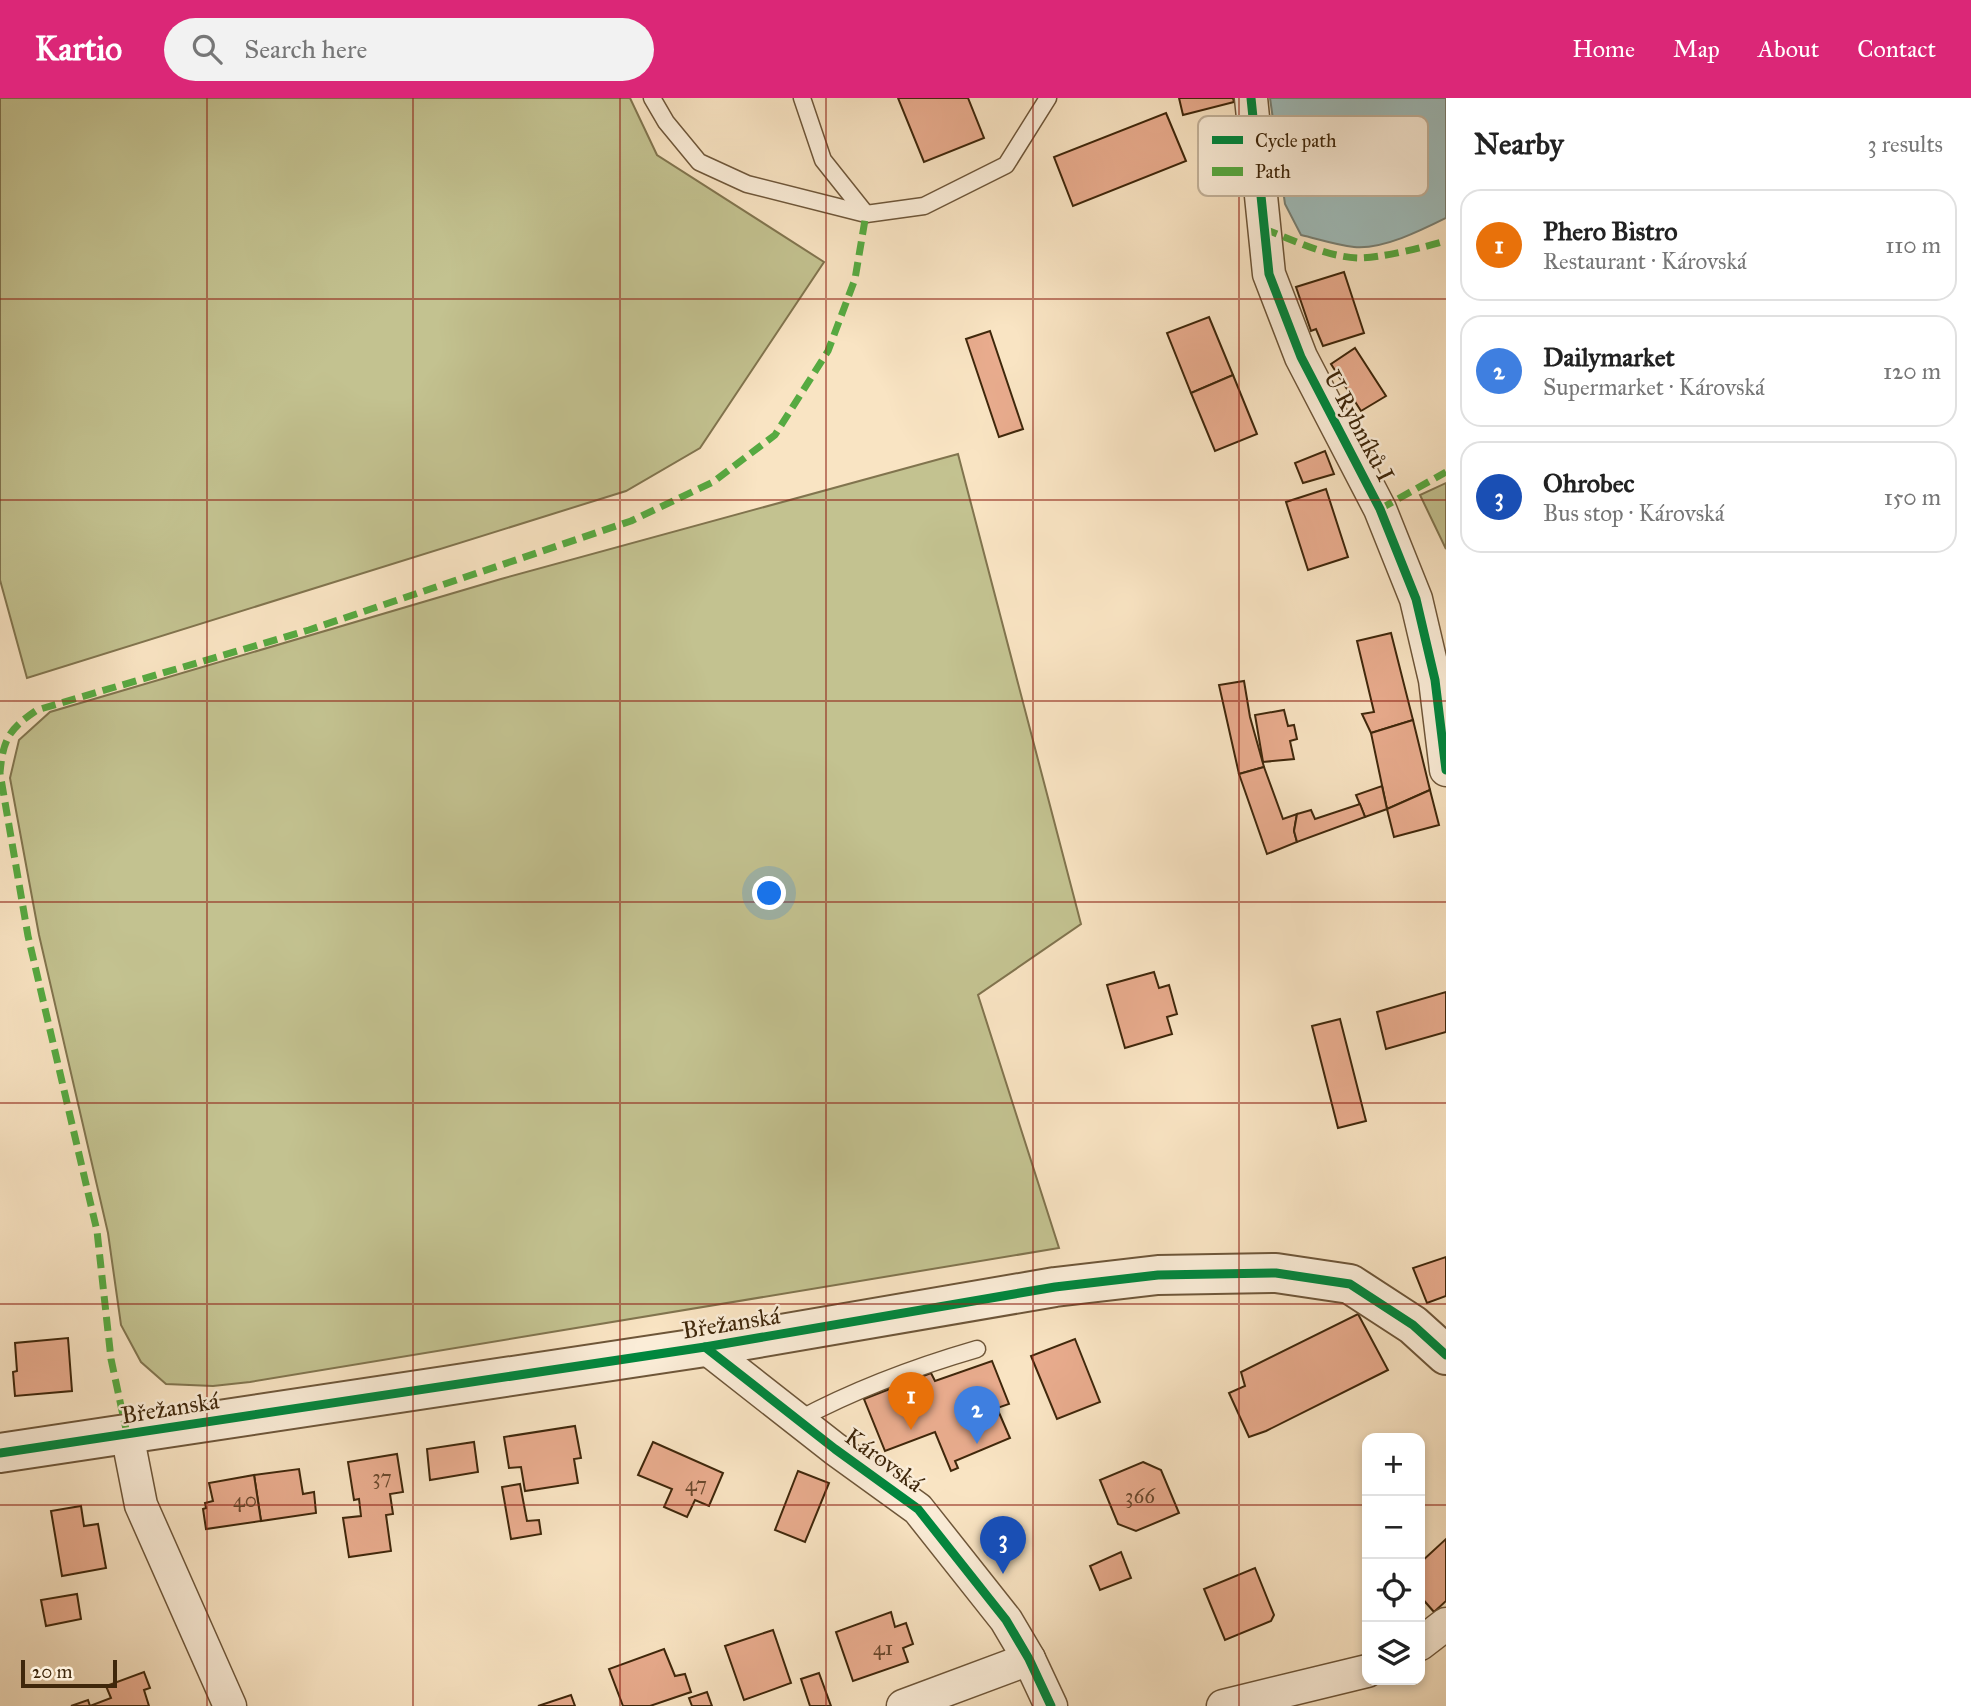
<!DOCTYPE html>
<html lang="en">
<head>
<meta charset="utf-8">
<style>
	:root { --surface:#fff; --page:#f2f2f2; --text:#222; --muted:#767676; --line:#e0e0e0; --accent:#db2777 }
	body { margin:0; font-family:"IM FELL Great Primer",serif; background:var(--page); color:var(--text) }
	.controls { position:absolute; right:21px; bottom:21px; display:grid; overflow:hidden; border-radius:14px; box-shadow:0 4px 10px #0003 }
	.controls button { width:63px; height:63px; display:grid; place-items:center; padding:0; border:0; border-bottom:2px solid var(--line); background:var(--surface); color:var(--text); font:35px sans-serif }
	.scale { position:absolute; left:21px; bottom:18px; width:96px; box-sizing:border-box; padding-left:7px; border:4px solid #3f270b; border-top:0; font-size:19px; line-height:24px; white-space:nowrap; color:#3f270b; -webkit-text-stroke:5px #fbedd8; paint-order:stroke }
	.you { position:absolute; left:770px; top:796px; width:24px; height:24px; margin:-18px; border:5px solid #fff; border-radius:50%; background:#1a73e8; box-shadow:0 0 0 10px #1a73e833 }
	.badge { display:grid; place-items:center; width:46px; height:46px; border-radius:50%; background:var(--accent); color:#fff; font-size:23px; font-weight:700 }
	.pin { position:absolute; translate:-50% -58px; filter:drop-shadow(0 2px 4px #0008) }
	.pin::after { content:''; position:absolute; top:37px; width:24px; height:21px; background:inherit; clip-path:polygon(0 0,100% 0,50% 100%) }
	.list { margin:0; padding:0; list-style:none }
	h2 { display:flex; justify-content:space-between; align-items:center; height:91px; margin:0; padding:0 28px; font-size:30px }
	h2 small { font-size:23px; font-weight:400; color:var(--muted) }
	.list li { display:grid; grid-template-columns:46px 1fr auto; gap:21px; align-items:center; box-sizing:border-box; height:112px; margin:0 14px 14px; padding:0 14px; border:2px solid var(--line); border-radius:21px }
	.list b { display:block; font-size:26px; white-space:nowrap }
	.list p { margin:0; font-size:23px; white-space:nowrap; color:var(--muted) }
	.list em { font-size:23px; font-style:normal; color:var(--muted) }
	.icon { flex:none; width:38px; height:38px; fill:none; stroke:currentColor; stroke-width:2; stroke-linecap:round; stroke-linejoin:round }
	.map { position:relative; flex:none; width:1446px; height:1608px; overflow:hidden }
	header { display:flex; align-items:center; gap:42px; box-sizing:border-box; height:98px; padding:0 35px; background:var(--accent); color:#fff }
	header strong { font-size:33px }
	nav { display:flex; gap:38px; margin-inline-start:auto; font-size:24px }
	.search { width:490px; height:63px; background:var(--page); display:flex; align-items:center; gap:18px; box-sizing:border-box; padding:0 24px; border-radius:38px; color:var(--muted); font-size:26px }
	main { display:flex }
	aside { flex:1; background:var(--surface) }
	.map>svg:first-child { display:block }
</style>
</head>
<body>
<header>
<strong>Kartio</strong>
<div class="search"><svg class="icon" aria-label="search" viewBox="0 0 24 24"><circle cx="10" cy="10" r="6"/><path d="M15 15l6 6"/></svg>Search here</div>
<nav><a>Home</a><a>Map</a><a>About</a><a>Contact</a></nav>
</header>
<main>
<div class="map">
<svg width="1446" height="1608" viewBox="0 0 1446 1608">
	<rect width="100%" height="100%" fill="#f9e4c3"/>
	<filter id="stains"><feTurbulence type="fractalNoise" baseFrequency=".00286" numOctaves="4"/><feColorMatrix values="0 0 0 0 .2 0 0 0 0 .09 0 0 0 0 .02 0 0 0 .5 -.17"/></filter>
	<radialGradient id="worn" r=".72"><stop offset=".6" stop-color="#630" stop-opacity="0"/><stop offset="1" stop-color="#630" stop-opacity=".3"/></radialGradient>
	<!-- green -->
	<g fill="#c3c290" stroke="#81744e" stroke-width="2">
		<path d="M0,0H630L657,57L824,164L700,350L626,393L27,580L0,482Z"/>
		<path d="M958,356L1081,826L978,897L1059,1150L250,1284L213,1288L166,1286L141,1264L121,1227L108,1135L39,837L10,680L19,642L50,614L501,481Z"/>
		<path d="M1446,385V451L1420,397Z"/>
	</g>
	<!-- water -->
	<path fill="#a0bdbb" stroke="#798175" stroke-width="2" d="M1270,0H1446V120C1422,132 1382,152 1354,149C1336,147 1318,141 1301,137L1285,106Z"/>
	<!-- building -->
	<g fill="#e9ac8e" stroke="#3f270b" stroke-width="2">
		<path d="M898,0H968L984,40L924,64Z"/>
		<path d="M1179,0H1233L1234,4L1183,17Z"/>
		<path d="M1166,15L1186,63L1073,108L1054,59Z"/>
		<path d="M1344,174L1364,235L1323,248L1316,231L1311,233L1296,189Z"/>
		<path d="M1209,219L1233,277L1191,295L1167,235Z"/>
		<path d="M990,233L1023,331L999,339L966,241Z"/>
		<path d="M1355,250L1386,298L1361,313L1331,266Z"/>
		<path d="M1233,277L1257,336L1215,353L1191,295Z"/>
		<path d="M1325,353L1334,376L1303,385L1295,365Z"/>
		<path d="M1326,391L1348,459L1308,472L1286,404Z"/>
		<path d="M1391,535L1413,622L1371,635L1362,616L1374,614L1357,543Z"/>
		<path d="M1244,583L1250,619L1264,669L1239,676L1219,587Z"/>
		<path d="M1284,612L1288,628L1294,627L1297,641L1290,643L1294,661L1263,664L1255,617Z"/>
		<path d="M1413,622L1430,692L1387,711L1371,635Z"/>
		<path d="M1264,669L1283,721L1297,716L1294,733L1297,744L1267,756L1239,676Z"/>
		<path d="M1382,688L1387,711L1365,719L1356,697Z"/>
		<path d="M1430,692L1439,727L1394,739L1387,711Z"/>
		<path d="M1360,706L1365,719L1297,744L1294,733L1297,716L1311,712L1315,721Z"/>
		<path d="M1154,874L1159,890L1169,887L1177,916L1167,919L1172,936L1125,950L1107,887Z"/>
		<path d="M1446,894V934L1386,951L1377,914Z"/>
		<path d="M1340,921L1366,1023L1338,1030L1312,928Z"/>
		<path d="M1446,1159V1198L1427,1205L1413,1170Z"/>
		<path d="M1358,1216L1388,1272L1266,1333L1249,1339L1229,1295L1245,1288L1241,1274Z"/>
		<path d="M68,1240L72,1293L15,1298L13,1274L17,1273L15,1245Z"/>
		<path d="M1075,1241L1100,1304L1057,1321L1031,1258Z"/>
		<path d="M992,1263L1009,1306L997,1310L1010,1340L955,1363L958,1370L951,1373L935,1334L885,1353L864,1301L931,1275L935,1283Z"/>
		<path d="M575,1328L581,1360L574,1361L578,1385L525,1393L521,1369L509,1370L504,1339Z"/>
		<path d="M474,1344L478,1374L430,1382L427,1351Z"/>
		<path d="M653,1344L723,1375L709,1408L695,1402L687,1419L664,1409L672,1391L638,1377Z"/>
		<path d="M397,1356L403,1394L390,1396L393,1416L386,1417L391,1453L349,1459L343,1420L361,1418L359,1401L354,1402L348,1364Z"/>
		<path d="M1143,1364L1161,1372L1179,1415L1136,1433L1118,1426L1100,1382Z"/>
		<path d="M299,1371L303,1396L314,1394L316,1415L261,1423L254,1377Z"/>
		<path d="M798,1373L829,1385L805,1444L775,1432Z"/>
		<path d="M254,1377L261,1423L206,1431L203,1411L206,1410L205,1405L213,1403L209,1385Z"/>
		<path d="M520,1386L527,1423L539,1422L541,1436L511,1441L502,1389Z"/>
		<path d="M81,1408L84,1428L98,1426L106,1470L62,1478L51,1413Z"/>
		<path d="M1446,1441V1503L1434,1514L1420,1498V1465Z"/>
		<path d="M1121,1454L1131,1480L1100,1492L1090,1468Z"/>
		<path d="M1255,1470L1274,1517L1271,1523L1225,1542L1204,1491Z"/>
		<path d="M77,1496L81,1521L46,1528L41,1502Z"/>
		<path d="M891,1514L895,1529L906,1525L913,1546L903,1550L908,1564L853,1583L836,1534Z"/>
		<path d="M773,1532L791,1585L744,1602L725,1548Z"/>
		<path d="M664,1551L675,1578L685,1576L691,1594L650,1608H623L609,1571Z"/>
		<path d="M144,1574L150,1590L144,1592L149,1608H71L88,1602L90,1608L111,1600L106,1588Z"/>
		<path d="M819,1575L831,1608H810L801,1581Z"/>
		<path d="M707,1594L712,1608H692L689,1600Z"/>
		<path d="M571,1597L575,1608H538Z"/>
	</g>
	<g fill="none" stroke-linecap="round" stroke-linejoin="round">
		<!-- service casing -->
		<g stroke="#6e5639" stroke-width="19">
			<g id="service">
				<path d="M652,0L666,24L699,64L747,86L866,116L924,108L1006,67L1048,0"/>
				<path d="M802,0L823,62L866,116"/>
				<path d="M798,1322C854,1292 915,1269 977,1251"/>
			</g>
		</g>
		<!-- minor casing -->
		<g stroke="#6e5639" stroke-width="35">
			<g id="minor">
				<path d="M1251,0L1269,176L1301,259L1380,411L1416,501L1435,582L1446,672"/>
				<path d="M705,1249L835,1351L918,1411L1006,1522L1029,1561L1051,1608"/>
				<path d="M127,1336L141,1407L230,1608"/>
				<path d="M1420,1546L1446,1526"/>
				<path d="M903,1608L1029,1561"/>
				<path d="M1223,1608L1367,1573"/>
			</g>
		</g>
		<!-- tertiary casing -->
		<g stroke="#6e5639" stroke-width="42">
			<path id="tertiary" d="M0,1355L705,1249L1055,1189L1158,1177L1276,1175L1350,1186L1413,1227L1446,1257"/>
		</g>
		<!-- service -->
		<use href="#service" stroke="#fbedd8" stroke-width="16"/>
		<!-- minor -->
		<use href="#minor" stroke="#fbedd8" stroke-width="32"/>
		<!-- tertiary -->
		<use href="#tertiary" stroke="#fbedd8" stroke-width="38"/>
		<!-- quiet -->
		<g stroke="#56aa41" stroke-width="7" stroke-dasharray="14 7" stroke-linecap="butt">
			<path d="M1264,131C1294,142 1326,159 1359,160C1380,160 1425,149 1446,143"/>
			<path d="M1380,411L1446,374"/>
			<path d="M127,1336L111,1261L97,1133L28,838L0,675C3,641 9,631 37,612L309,532L631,423L713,384L775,337L828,253L855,181L866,116"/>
		</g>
		<!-- cycleway casing -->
		<g stroke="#fbedd8" stroke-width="13">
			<g id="cycleway">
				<path d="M1251,0L1269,176L1301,259L1380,411L1416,501L1435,582L1446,672"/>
				<path d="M705,1249L835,1351L918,1411L1006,1522L1029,1561L1051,1608"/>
				<path d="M0,1355L705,1249L1055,1189L1158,1177L1276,1175L1350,1186L1413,1227L1446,1257"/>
			</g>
		</g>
		<!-- cycleway -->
		<use href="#cycleway" stroke="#00873e" stroke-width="9"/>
	</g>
	<!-- grid -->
	<path fill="none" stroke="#8f2418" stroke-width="2" stroke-opacity="0.55" d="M207,0V1608M413,0V1608M620,0V1608M826,0V1608M1033,0V1608M1239,0V1608M0,201H1446M0,402H1446M0,603H1446M0,804H1446M0,1005H1446M0,1206H1446M0,1407H1367M1420,1407H1446"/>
	<g text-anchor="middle" stroke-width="5" stroke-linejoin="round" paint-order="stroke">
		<!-- number labels -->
		<g font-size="21" fill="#6a482c">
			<text x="382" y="1386">37</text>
			<text x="696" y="1393">47</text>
			<text x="1140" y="1405">366</text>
			<text x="245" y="1409">40</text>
			<text x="883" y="1557">41</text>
		</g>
		<!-- street labels -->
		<g font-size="24" fill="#3f270b" stroke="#fbedd8">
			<text transform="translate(1359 328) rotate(62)" y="8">U Rybníků I</text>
			<text transform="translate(731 1225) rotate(-9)" y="8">Břežanská</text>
			<text transform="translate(170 1310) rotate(-9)" y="8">Břežanská</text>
			<text transform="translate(884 1362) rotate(36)" y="8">Károvská</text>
		</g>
	</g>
	<!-- legend -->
	<rect x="1198" y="18" width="230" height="80" rx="10" fill="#fbedd8" stroke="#c3b29a" stroke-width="2"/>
	<rect x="1212" y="38" width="31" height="8" fill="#00873e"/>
	<rect x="1212" y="69" width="31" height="9" fill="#56aa41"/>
	<g font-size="19" fill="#3f270b">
		<text x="1255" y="49">Cycle path</text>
		<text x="1255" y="80">Path</text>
	</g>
	<rect width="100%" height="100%" filter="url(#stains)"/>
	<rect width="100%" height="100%" fill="url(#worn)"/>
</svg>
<div class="controls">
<button>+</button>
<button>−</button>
<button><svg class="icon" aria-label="locate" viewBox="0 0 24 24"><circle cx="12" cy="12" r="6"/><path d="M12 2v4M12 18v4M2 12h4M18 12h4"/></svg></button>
<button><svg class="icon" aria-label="layers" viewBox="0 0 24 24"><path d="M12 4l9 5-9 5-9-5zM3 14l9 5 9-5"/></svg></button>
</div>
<div class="scale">20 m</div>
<div class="you"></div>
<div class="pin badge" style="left:911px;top:1332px;background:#e8710a">1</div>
<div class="pin badge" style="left:977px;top:1346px;background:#3f7fe0">2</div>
<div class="pin badge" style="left:1003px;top:1476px;background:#1a4fb4">3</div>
</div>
<aside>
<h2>Nearby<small>3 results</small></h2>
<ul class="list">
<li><span class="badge" style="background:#e8710a">1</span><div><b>Phero Bistro</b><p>Restaurant · Károvská</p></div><em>110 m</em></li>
<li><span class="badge" style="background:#3f7fe0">2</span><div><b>Dailymarket</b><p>Supermarket · Károvská</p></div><em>120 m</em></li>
<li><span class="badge" style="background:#1a4fb4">3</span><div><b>Ohrobec</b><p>Bus stop · Károvská</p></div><em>150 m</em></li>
</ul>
</aside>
</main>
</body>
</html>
